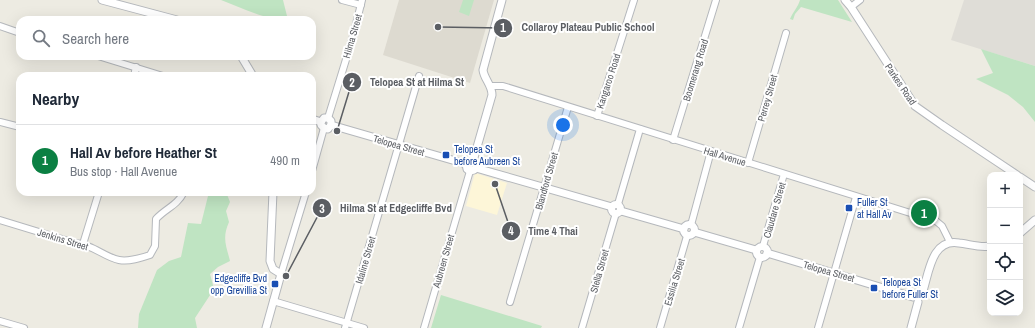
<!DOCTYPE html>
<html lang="en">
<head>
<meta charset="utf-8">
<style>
	:root { --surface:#fff; --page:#f2f2f3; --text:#1f2937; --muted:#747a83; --line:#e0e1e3; --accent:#0b8043 }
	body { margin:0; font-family:"Archivo Narrow",sans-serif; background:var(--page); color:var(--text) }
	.controls { position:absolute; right:12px; bottom:12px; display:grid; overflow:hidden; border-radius:8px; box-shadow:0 4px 16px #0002 }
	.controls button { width:36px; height:36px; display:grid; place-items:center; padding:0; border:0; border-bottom:1px solid var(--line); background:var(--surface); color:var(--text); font:20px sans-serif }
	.you { position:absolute; left:563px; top:125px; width:14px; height:14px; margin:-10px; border:3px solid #fff; border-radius:50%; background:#1a73e8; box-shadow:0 0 0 6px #1a73e833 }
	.badge { display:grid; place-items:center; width:26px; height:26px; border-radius:50%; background:var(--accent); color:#fff; font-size:13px; font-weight:700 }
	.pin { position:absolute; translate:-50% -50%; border:2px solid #fff; box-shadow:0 1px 4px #0006 }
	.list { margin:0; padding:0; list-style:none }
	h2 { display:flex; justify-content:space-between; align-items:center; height:52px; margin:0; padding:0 16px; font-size:17px }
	h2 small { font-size:13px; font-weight:400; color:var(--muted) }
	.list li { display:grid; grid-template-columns:26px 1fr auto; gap:12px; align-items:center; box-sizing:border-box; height:72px; padding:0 16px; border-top:1px solid var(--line) }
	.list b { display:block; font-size:15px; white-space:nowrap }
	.list p { margin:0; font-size:13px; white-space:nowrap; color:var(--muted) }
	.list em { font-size:13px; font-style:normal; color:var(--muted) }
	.icon { flex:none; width:22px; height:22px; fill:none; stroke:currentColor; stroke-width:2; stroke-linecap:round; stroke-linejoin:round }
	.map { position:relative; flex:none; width:1035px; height:328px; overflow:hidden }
	.search { position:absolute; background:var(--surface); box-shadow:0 4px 16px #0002; left:16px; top:16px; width:300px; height:44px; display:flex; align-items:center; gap:10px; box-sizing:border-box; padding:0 14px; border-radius:12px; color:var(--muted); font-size:15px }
	.panel { position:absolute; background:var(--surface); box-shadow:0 4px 16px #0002; left:16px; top:72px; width:300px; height:124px; border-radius:12px }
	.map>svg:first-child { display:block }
</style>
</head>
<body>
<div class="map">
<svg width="1035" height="328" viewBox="0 0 1035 328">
	<rect width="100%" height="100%" fill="#edebe2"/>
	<!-- commercial -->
	<path fill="#fdf6d8" d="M475,173L507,183L497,215L466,206Z"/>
	<!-- industrial -->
	<path fill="#dfddd7" d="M964,0H1035V66L951,40Z"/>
	<!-- education -->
	<path fill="#dddad0" d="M399,0H494L470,83L383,55Z"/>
	<!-- green -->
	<g fill="#bfe4c2">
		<path d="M221,0H283L288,20C264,20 243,8 221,0Z"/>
		<path d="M463,0H474L469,16L459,12Z"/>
		<path d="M800,0H838L852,22L801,7L795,14L793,20L790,19C793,12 798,7 800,0Z"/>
		<path d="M981,49L1035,66V122L1023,107L1008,95L976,79L993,73Z"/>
		<path d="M209,192H226L230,202L226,211L229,222C222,238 226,245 230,261L218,267L210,274L214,289L195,318L197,328H138L139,314L157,270L169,261L181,257L188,223L201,224Z"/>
		<path d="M441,295L542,326L541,328H431Z"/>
	</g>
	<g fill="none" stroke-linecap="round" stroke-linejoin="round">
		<!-- minor casing -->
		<g stroke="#b5b8bc" stroke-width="8">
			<g id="minor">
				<path d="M342,0L361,5"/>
				<path d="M851,7L860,0"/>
				<path d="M0,26L20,33"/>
				<path d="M98,56L163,76"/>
				<path d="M134,76L136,67"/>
				<path d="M490,86H503L936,221L942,226L950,242"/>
				<path d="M597,116L634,0"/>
				<path d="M328,118L352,40L362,0"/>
				<path d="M0,122L20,127"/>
				<path d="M673,140L716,0"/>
				<path d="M748,163L786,33"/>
				<path d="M312,171L324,128"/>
				<path d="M618,204L640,129"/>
				<path d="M0,220L75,243C92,244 104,257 119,260C129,262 141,258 150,255L155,246L156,219C166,208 177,206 184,192"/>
				<path d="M691,225L711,151"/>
				<path d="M83,244L99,192"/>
				<path d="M763,246L784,174"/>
				<path d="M281,274L306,192"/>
				<path d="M273,301L364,328"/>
				<path d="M510,302L568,107"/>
				<path d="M0,321L24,328"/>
				<path d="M345,328L419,76"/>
				<path d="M424,328L470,171"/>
				<path d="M582,328L616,213"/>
				<path d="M660,328L687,236"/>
				<path d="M739,328L760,257"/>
				<path d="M818,328L856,197"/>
			</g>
		</g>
		<!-- tertiary casing -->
		<g stroke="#b5b8bc" stroke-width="9">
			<g id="tertiary">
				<path d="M102,0L177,20"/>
				<path d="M845,0L851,7L915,106L942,125L1017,175"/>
				<path d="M241,56L253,76"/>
				<path d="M312,119L321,122"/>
				<path d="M321,122V125L324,128L328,129L331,125"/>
				<path d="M321,122L324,118H328L331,121V125"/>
				<path d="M331,125L466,164"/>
				<path d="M473,161L492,95C492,85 484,79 483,70L502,0"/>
				<path d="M466,164L467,169L470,171L474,170L476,168"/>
				<path d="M476,168L612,207"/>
				<path d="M1020,177L1035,187"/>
				<circle cx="616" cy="209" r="4.5"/>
				<path d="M621,211L684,229"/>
				<circle cx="689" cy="230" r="5.5"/>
				<path d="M694,232L756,250"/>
				<path d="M1020,233L1035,220"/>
				<circle cx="762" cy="252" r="5.5"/>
				<path d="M767,253L913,297"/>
				<path d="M920,295L923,291C929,272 932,238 959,243C969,244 980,248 990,246"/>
				<path d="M266,328L281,274L273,269L270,261L273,192"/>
				<path d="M911,328L918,302"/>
			</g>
		</g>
		<!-- minor -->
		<use href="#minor" stroke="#fff" stroke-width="6"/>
		<!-- tertiary -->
		<use href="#tertiary" stroke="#fff" stroke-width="7"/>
	</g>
	<!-- markers -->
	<g fill="#1a4fb4" stroke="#fff" stroke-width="1.5">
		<rect x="442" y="151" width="8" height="8" rx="2"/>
		<rect x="845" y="204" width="8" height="8" rx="2"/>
		<rect x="271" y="280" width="8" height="8" rx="2"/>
		<rect x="870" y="284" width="8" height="8" rx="2"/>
	</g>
	<g text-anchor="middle" stroke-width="4" stroke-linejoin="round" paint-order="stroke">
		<!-- street labels -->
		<g font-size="10" fill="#5b5e63" stroke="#fff">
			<text transform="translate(352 36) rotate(-74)" y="4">Hilma Street</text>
			<text transform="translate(695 70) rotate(-73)" y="4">Boomerang Road</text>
			<text transform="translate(608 81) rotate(-72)" y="4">Kangaroo Road</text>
			<text transform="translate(901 84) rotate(56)" y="4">Parkes Road</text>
			<text transform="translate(767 98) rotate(-74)" y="4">Perrey Street</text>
			<text transform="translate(399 145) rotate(16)" y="4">Telopea Street</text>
			<text transform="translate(725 156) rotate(17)" y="4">Hall Avenue</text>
			<text transform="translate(546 181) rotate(-74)" y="4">Blandford Street</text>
			<text transform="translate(774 210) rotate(-74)" y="4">Claudare Street</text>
			<text transform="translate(63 239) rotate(17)" y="4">Jenkins Street</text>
			<text transform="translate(365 260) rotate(-74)" y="4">Idaline Street</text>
			<text transform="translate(443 261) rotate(-74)" y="4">Aubreen Street</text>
			<text transform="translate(599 271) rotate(-74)" y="4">Stella Street</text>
			<text transform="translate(829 271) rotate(16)" y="4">Telopea Street</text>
			<text transform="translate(674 282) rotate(-73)" y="4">Essilia Street</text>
		</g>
		<!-- transit labels -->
		<g font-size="10" fill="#164399" stroke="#fff" text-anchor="start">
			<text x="454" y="153">Telopea St<tspan x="454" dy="12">before Aubreen St</tspan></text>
			<text x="857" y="206">Fuller St<tspan x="857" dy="12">at Hall Av</tspan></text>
			<text x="267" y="282" text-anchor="end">Edgecliffe Bvd<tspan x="267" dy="12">opp Grevillia St</tspan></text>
			<text x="882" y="286">Telopea St<tspan x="882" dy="12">before Fuller St</tspan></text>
		</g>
	</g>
	<!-- callouts -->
	<path fill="none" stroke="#5b5e63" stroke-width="1.5" d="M438 27L503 28M337 131L352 82M286 276L322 208M495 184L511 231"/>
	<g fill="#5b5e63" stroke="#fff" stroke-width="1.5">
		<circle cx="438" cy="27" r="4"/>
		<circle cx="337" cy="131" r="4"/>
		<circle cx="286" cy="276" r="4"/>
		<circle cx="495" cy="184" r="4"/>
		<circle cx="503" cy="28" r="10"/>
		<circle cx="352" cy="82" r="10"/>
		<circle cx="322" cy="208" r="10"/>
		<circle cx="511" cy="231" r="10"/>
	</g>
	<g font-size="12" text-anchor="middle" font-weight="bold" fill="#fff">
		<text x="503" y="32">1</text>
		<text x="352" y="87">2</text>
		<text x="322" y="213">3</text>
		<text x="511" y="235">4</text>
	</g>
	<g font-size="11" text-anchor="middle" font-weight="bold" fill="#5b5e63" stroke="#fff" stroke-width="4" stroke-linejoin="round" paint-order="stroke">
		<text x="588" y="31">Collaroy Plateau Public School</text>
		<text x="417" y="86">Telopea St at Hilma St</text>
		<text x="396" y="212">Hilma St at Edgecliffe Bvd</text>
		<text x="553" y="235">Time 4 Thai</text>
	</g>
</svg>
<div class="controls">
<button>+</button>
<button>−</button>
<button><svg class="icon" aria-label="locate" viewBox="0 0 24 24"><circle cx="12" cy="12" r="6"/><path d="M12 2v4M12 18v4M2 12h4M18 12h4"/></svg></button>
<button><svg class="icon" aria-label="layers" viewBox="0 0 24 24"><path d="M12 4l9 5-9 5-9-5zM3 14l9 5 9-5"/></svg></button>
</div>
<div class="you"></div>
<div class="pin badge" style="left:924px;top:213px">1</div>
<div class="search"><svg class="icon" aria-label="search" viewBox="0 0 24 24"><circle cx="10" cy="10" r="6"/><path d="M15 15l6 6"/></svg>Search here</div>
<section class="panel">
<h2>Nearby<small></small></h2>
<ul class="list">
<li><span class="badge">1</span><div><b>Hall Av before Heather St</b><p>Bus stop · Hall Avenue</p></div><em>490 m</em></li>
</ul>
</section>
</div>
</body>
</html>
